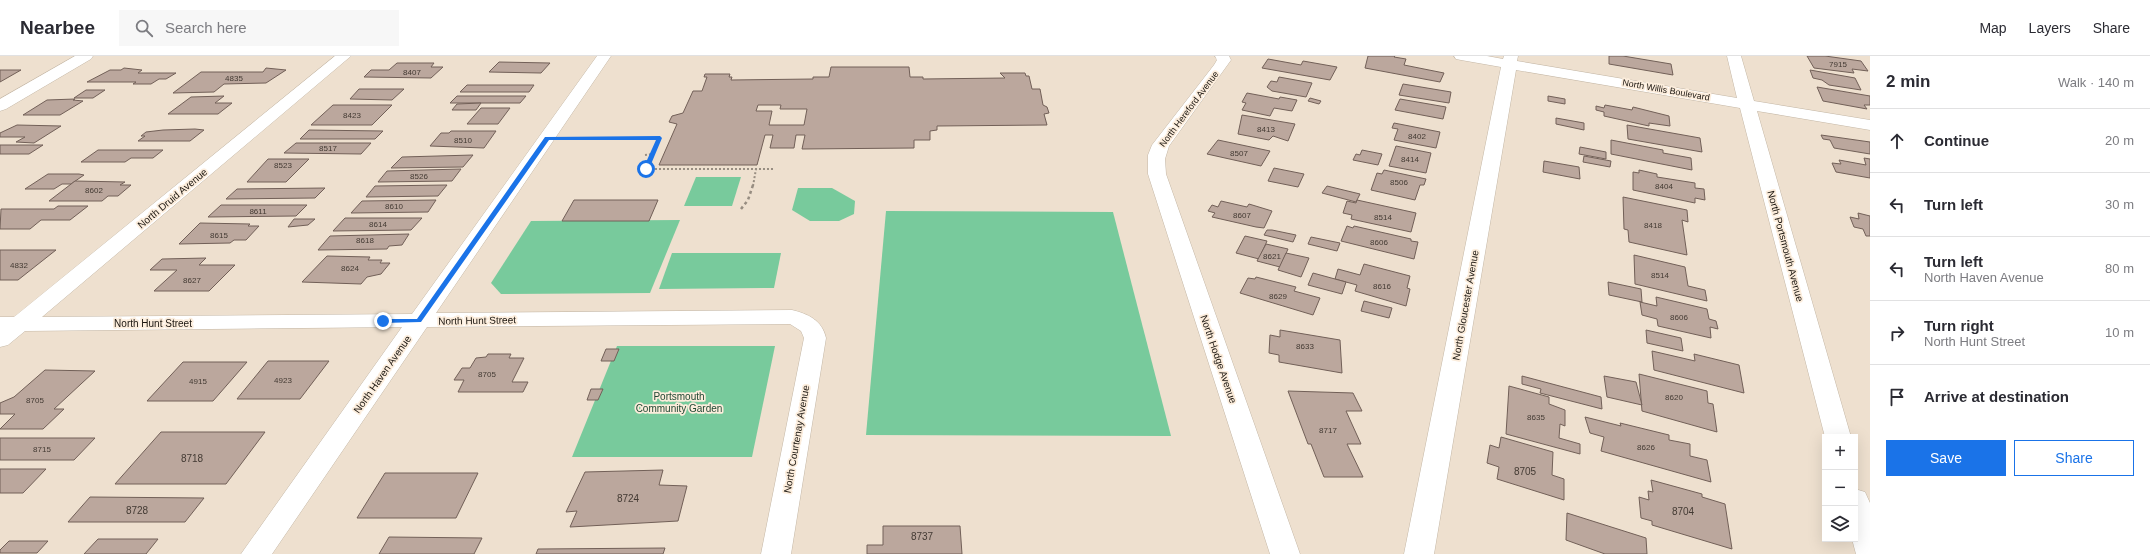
<!DOCTYPE html>
<html lang="en">
<head>
<meta charset="utf-8">
<style>
	:root { --surface:#fff; --page:#f7f7f7; --text:#2b2b33; --muted:#7c7c81; --line:#e1e1e2; --accent:#1a73e8 }
	body { margin:0; font-family:Helvetica,sans-serif; background:var(--page); color:var(--text) }
	.controls { position:absolute; right:12px; bottom:12px; display:grid; overflow:hidden; border-radius:0px; box-shadow:0 4px 16px #0002 }
	.controls button { width:36px; height:36px; display:grid; place-items:center; padding:0; border:0; border-bottom:1px solid var(--line); background:var(--surface); color:var(--text); font:20px sans-serif }
	.stop { position:absolute; width:12px; height:12px; margin:-9px; border:3px solid #1a73e8; border-radius:50%; background:#fff }
	.stop.end { background:#1a73e8; border-color:#fff; box-shadow:0 1px 4px #0008 }
	.list { margin:0; padding:0; list-style:none }
	h2 { display:flex; justify-content:space-between; align-items:center; height:52px; margin:0; padding:0 16px; font-size:17px }
	h2 small { font-size:13px; font-weight:400; color:var(--muted) }
	.list li { display:grid; grid-template-columns:26px 1fr auto; gap:12px; align-items:center; box-sizing:border-box; height:64px; padding:0 16px; border-top:1px solid var(--line) }
	.list b { display:block; font-size:15px; white-space:nowrap }
	.list p { margin:0; font-size:13px; white-space:nowrap; color:var(--muted) }
	.list em { font-size:13px; font-style:normal; color:var(--muted) }
	.actions { display:flex; gap:8px; padding:12px 16px }
	.actions a { flex:1; padding:9px 0; border:1px solid var(--accent); border-radius:0px; text-align:center; font-size:14px; color:var(--accent) }
	.actions .main { background:var(--accent); color:#fff }
	.icon { flex:none; width:22px; height:22px; fill:none; stroke:currentColor; stroke-width:2; stroke-linecap:round; stroke-linejoin:round }
	.map { position:relative; flex:none; width:1870px; height:498px; overflow:hidden }
	header { display:flex; align-items:center; gap:24px; box-sizing:border-box; height:56px; padding:0 20px; background:var(--surface); border-bottom:1px solid var(--line) }
	header strong { font-size:19px }
	nav { display:flex; gap:22px; margin-inline-start:auto; font-size:14px }
	.search { width:280px; height:36px; background:var(--page); display:flex; align-items:center; gap:10px; box-sizing:border-box; padding:0 14px; border-radius:0px; color:var(--muted); font-size:15px }
	main { display:flex }
	aside { flex:1; background:var(--surface) }
	.map>svg:first-child { display:block }
</style>
</head>
<body>
<header>
<strong>Nearbee</strong>
<div class="search"><svg class="icon" aria-label="search" viewBox="0 0 24 24"><circle cx="10" cy="10" r="6"/><path d="M15 15l6 6"/></svg>Search here</div>
<nav><a>Map</a><a>Layers</a><a>Share</a></nav>
</header>
<main>
<div class="map">
<svg width="1870" height="498" viewBox="0 0 1870 498">
	<rect width="100%" height="100%" fill="#eee0cf"/>
	<!-- green -->
	<g fill="#78ca9c">
		<path d="M696,121H741L732,150H684Z"/>
		<path d="M798,132H832L855,145L854,158L839,165H810L792,154Z"/>
		<path d="M886,155L1113,156L1171,380L866,379Z"/>
		<path d="M680,164L650,237L501,238L491,227L531,165Z"/>
		<path d="M672,197H781L774,232L659,233Z"/>
		<path d="M617,290H775L752,401H572Z"/>
	</g>
	<!-- building -->
	<g fill="#bba79d" stroke="#726058" fill-rule="evenodd">
		<path d="M1368,0H1395L1394,1L1406,3L1404,9L1444,17L1440,26L1365,12Z"/>
		<path d="M1609,0H1623L1671,8L1673,19L1609,8Z"/>
		<path d="M1807,0H1825L1861,5L1868,15L1852,13L1854,17L1814,12Z"/>
		<path d="M1268,3L1301,9L1303,5L1337,11L1330,24L1262,12Z"/>
		<path d="M499,6L550,7L541,17L489,16Z"/>
		<path d="M397,7H434L431,11H443L431,22L364,21L371,14H389Z"/>
		<path d="M831,11H909L910,21H923V23L1005,22L1000,17H1025L1026,20H1029L1032,33H1040L1043,49L1047,51L1049,57L1044,58L1047,69L937,70V74L930,75V84H914V92L802,93L805,79H796L794,92H770L773,79H765L757,109H659L677,68L669,66L672,60L683,57L693,35H702L707,21H704L705,18H730L729,21H732L731,24L813,23V21H829ZM758,49H781L780,53H807L804,69H769L772,55H756Z"/>
		<path d="M124,12L142,14L138,17H176L166,23H159L151,28H133L136,26H87L110,14H121Z"/>
		<path d="M266,12L286,14L266,27L224,28L214,36L173,37L201,16H263Z"/>
		<path d="M0,14H21L0,26Z"/>
		<path d="M1810,14L1855,22L1861,34L1829,29L1822,24L1813,22Z"/>
		<path d="M1279,21L1312,27L1306,41L1272,35L1267,31L1271,25L1277,26Z"/>
		<path d="M1403,28L1451,36L1449,47L1399,39Z"/>
		<path d="M467,29H534L529,36H460Z"/>
		<path d="M1817,31L1870,40V49H1864L1867,53L1823,45Z"/>
		<path d="M359,33H404L392,44L350,43Z"/>
		<path d="M86,34H105L93,42H74Z"/>
		<path d="M1247,37L1279,43L1280,41L1297,44L1292,55L1274,52L1270,60L1242,54L1246,47L1242,46Z"/>
		<path d="M224,40L215,47H232L218,58H168L191,41Z"/>
		<path d="M457,40H526L520,47H450Z"/>
		<path d="M1548,40L1565,43V48L1548,45Z"/>
		<path d="M1310,42L1321,45L1319,48L1308,45Z"/>
		<path d="M75,43L73,44L83,45L60,59H23L47,44Z"/>
		<path d="M1400,43L1446,51L1443,63L1395,54Z"/>
		<path d="M481,47L476,54H452L457,48Z"/>
		<path d="M333,49H392L372,69H311Z"/>
		<path d="M1605,49L1632,54L1633,51L1669,60L1670,70L1649,67V70L1604,60V56L1596,54V50L1604,52Z"/>
		<path d="M481,52H510L498,68H467Z"/>
		<path d="M1242,59L1295,68L1288,85L1273,80L1269,84L1238,78Z"/>
		<path d="M1556,62L1584,67V74L1556,68Z"/>
		<path d="M1394,67L1440,76L1436,92L1394,84L1398,73L1392,72Z"/>
		<path d="M17,69L61,70L34,87L16,86L25,81H0V77Z"/>
		<path d="M1627,69L1700,82L1702,96L1628,83Z"/>
		<path d="M163,74L195,73L204,74L190,85H138L145,80H141L146,76Z"/>
		<path d="M309,74L383,75L375,83H300Z"/>
		<path d="M451,75H496L484,92L430,90L441,77H449Z"/>
		<path d="M1821,79L1870,86V98L1834,92L1830,84L1823,83Z"/>
		<path d="M1218,84L1270,95L1261,110L1207,98Z"/>
		<path d="M1611,84L1663,94V97L1691,102L1692,114L1611,98Z"/>
		<path d="M296,87H371L361,98L284,97Z"/>
		<path d="M0,89H43L29,98H0Z"/>
		<path d="M1396,90L1431,97L1426,117L1389,110Z"/>
		<path d="M1580,91L1606,96V103L1579,98Z"/>
		<path d="M98,94H163L153,102H131L125,106H81Z"/>
		<path d="M1362,94L1382,98L1378,109L1353,104L1356,98L1360,99Z"/>
		<path d="M473,99L463,111L391,112L402,101Z"/>
		<path d="M1584,100L1611,105L1610,111L1583,106Z"/>
		<path d="M1864,102L1870,103V122L1836,116L1832,107L1841,108L1839,104L1866,109Z"/>
		<path d="M268,103H309L286,126H247Z"/>
		<path d="M1544,105L1579,111L1580,123L1543,116Z"/>
		<path d="M1274,112L1304,118L1298,131L1268,125Z"/>
		<path d="M461,113L452,125L378,126L387,115Z"/>
		<path d="M1384,114L1426,123L1424,129H1420L1415,144L1371,134L1377,117L1382,118Z"/>
		<path d="M1639,114L1657,118V121L1695,127V132L1704,133L1705,144L1695,142V147L1633,134V116L1639,117Z"/>
		<path d="M48,118H79L84,119L71,128H62L54,133H25Z"/>
		<path d="M75,125L125,126L120,129H131L118,140H108L102,145H49Z"/>
		<path d="M447,129L438,140L366,141L375,130Z"/>
		<path d="M1327,130L1360,138L1356,146L1322,137Z"/>
		<path d="M325,132L315,142L226,143L237,133Z"/>
		<path d="M1623,141L1687,154L1688,166L1682,164L1687,199L1629,186L1628,174L1624,173Z"/>
		<path d="M436,144L428,156L351,157L362,145Z"/>
		<path d="M574,144H658L649,165H562Z"/>
		<path d="M1357,144L1416,157L1411,176L1351,163L1352,159L1343,157L1347,145L1356,147Z"/>
		<path d="M1221,145L1247,151L1249,148L1272,155L1264,172L1256,171L1212,161L1215,157L1208,155L1212,149L1218,151Z"/>
		<path d="M221,149H307L296,160L208,161Z"/>
		<path d="M58,150H88L70,164H41L30,173H0L1,153H54Z"/>
		<path d="M1858,157L1870,160V180H1866L1863,173L1854,171L1850,161L1859,163Z"/>
		<path d="M345,162H422L411,174L333,175Z"/>
		<path d="M294,163H315L308,169L288,171Z"/>
		<path d="M200,167L250,168L248,170H259L246,184H234L230,187L179,188Z"/>
		<path d="M1347,170L1353,172L1354,170L1411,183V185L1418,186L1414,203L1341,185Z"/>
		<path d="M1267,174H1272L1296,179L1293,186L1264,179Z"/>
		<path d="M409,178L402,189L389,190L387,193L318,194L330,180Z"/>
		<path d="M1245,180L1267,185L1259,203L1236,197Z"/>
		<path d="M1311,181L1340,187L1337,195L1308,188Z"/>
		<path d="M1266,188L1288,193L1280,211L1257,205Z"/>
		<path d="M0,194H56L18,224H0Z"/>
		<path d="M1286,197L1309,202L1301,221L1278,214Z"/>
		<path d="M1634,199L1685,211L1688,230L1705,234L1707,245L1635,228Z"/>
		<path d="M327,200L370,201L368,204H382L380,207H390L381,218L367,221L361,228L302,226Z"/>
		<path d="M206,202L199,209H235L209,235H154L177,214H150L162,203Z"/>
		<path d="M1364,208L1410,220L1407,232L1410,233L1406,250L1355,235L1357,229L1335,223L1338,213L1360,219Z"/>
		<path d="M1313,217L1346,226L1342,238L1308,229Z"/>
		<path d="M1256,221L1296,231L1294,235L1320,242L1313,259L1240,237L1248,222L1255,223Z"/>
		<path d="M1608,226L1641,233L1642,246L1609,239Z"/>
		<path d="M1656,241L1707,253L1709,263L1716,265L1718,273L1710,271L1711,282L1658,270L1657,263L1642,259L1640,246L1657,250Z"/>
		<path d="M1364,245L1392,252L1389,262L1361,255Z"/>
		<path d="M1280,274L1340,284L1342,317L1279,306V299L1269,297L1270,279L1280,281Z"/>
		<path d="M1646,274L1681,282L1683,295L1647,287Z"/>
		<path d="M606,293H619L614,305H601Z"/>
		<path d="M1652,295L1695,305L1694,298L1739,309L1744,337L1654,314Z"/>
		<path d="M488,298H511L509,302H524L512,326H528L523,336H458L464,324H454L462,312H470L476,302L486,301Z"/>
		<path d="M268,305H329L300,343H237Z"/>
		<path d="M183,306H247L213,345H147Z"/>
		<path d="M45,314L95,315L54,353H64L43,373H0L15,358H0V347L14,341Z"/>
		<path d="M1639,318L1707,335L1708,347L1713,348L1717,376L1642,355Z"/>
		<path d="M1522,320L1601,341L1602,353L1540,337L1541,333L1522,328Z"/>
		<path d="M1604,320L1636,326L1642,349L1607,341Z"/>
		<path d="M1509,330L1549,341V348L1565,354V370L1560,368L1559,382L1580,388V398L1506,378Z"/>
		<path d="M591,333H603L598,344H587Z"/>
		<path d="M1288,335L1353,337L1362,355H1346L1361,388H1347L1363,421H1324L1311,388H1308Z"/>
		<path d="M1585,361L1621,370L1620,367L1669,379V384L1690,388V400L1707,404L1711,426L1601,395L1604,381L1590,377Z"/>
		<path d="M161,376H265L226,428H115Z"/>
		<path d="M1501,381L1553,396L1552,419L1564,423V444L1497,423L1499,411L1487,407L1490,389L1499,392Z"/>
		<path d="M0,382H95L74,404H0Z"/>
		<path d="M0,413H46L23,437H0Z"/>
		<path d="M663,414L659,429L687,430L678,465L570,471L577,455L566,456L585,416Z"/>
		<path d="M385,417H478L456,462H357Z"/>
		<path d="M1651,424L1702,438V441L1725,448L1732,493L1652,469V465L1641,462L1639,441L1649,444L1648,435L1653,436Z"/>
		<path d="M90,441L204,442L185,466H68Z"/>
		<path d="M1567,457L1646,482L1647,498H1605L1566,484Z"/>
		<path d="M883,470H960L962,498H867V489H883Z"/>
		<path d="M389,481L482,482L474,498H379Z"/>
		<path d="M98,483H158L146,498H84Z"/>
		<path d="M9,485H48L37,497H0V494Z"/>
		<path d="M665,492L663,498H536L538,493Z"/>
	</g>
	<g fill="none" stroke-linecap="round" stroke-linejoin="round">
		<!-- minor casing -->
		<g stroke="#c4b7a6" stroke-width="1">
			<g id="minor">
				<path d="M75,0H93L91,3L6,53L0,55V43Z"/>
				<path d="M335,0H351L42,261L412,258L597,0H611L436,257L792,254C808,258 822,264 826,282L791,498H761L804,282L801,275L790,268L427,271L272,498H241L402,271L25,275L8,289L0,291V261H14Z"/>
				<path d="M1215,0H1229L1231,4L1169,90L1165,103L1166,118L1300,498H1270L1148,118V99L1152,89L1214,9L1217,4Z"/>
				<path d="M1454,0H1487L1503,3L1504,0H1518L1517,5L1737,42L1727,0H1741L1754,45L1870,64V74L1757,55L1851,381H1825L1740,52L1516,14L1434,498H1404L1501,11L1461,4L1456,3Z"/>
				<path d="M1855,433L1865,436L1870,447V498H1856L1852,483H1855Z"/>
			</g>
		</g>
		<!-- path-far1 -->
		<g stroke="#978d81" stroke-width="2" stroke-dasharray="2 2" stroke-linecap="butt">
			<path d="M575,82H660L646,113H774"/>
			<path d="M645,99L653,98"/>
			<path d="M753,130L756,113"/>
		</g>
		<!-- path -->
		<path stroke="#978d81" stroke-width="2.5" stroke-dasharray="3 3" stroke-linecap="butt" d="M741,153L748,144L753,129"/>
		<!-- minor -->
		<use href="#minor" fill="#fff" fill-rule="evenodd"/>
	</g>
	<!-- route -->
	<path fill="#1a73e8" d="M660,80L662,82L649,113L646,114L643,113L656,84H549L421,266L383,267L380,265L383,263H417L545,81Z"/>
	<g text-anchor="middle" stroke-width="3.5" stroke-linejoin="round" paint-order="stroke">
		<!-- number labels -->
		<g font-size="8" fill="#433a33">
			<text x="1838" y="11">7915</text>
			<text x="412" y="19">8407</text>
			<text x="234" y="25">4835</text>
			<text x="352" y="62">8423</text>
			<text x="1266" y="76">8413</text>
			<text x="1417" y="83">8402</text>
			<text x="463" y="87">8510</text>
			<text x="328" y="95">8517</text>
			<text x="1239" y="100">8507</text>
			<text x="1410" y="106">8414</text>
			<text x="283" y="112">8523</text>
			<text x="419" y="123">8526</text>
			<text x="1399" y="129">8506</text>
			<text x="1664" y="133">8404</text>
			<text x="94" y="137">8602</text>
			<text x="394" y="153">8610</text>
			<text x="258" y="158">8611</text>
			<text x="1242" y="162">8607</text>
			<text x="1383" y="164">8514</text>
			<text x="378" y="171">8614</text>
			<text x="1653" y="172">8418</text>
			<text x="219" y="182">8615</text>
			<text x="365" y="187">8618</text>
			<text x="1379" y="189">8606</text>
			<text x="1272" y="203">8621</text>
			<text x="19" y="212">4832</text>
			<text x="350" y="215">8624</text>
			<text x="1660" y="222">8514</text>
			<text x="192" y="227">8627</text>
			<text x="1382" y="233">8616</text>
			<text x="1278" y="243">8629</text>
			<text x="1679" y="264">8606</text>
			<text x="1305" y="293">8633</text>
			<text x="487" y="321">8705</text>
			<text x="283" y="327">4923</text>
			<text x="198" y="328">4915</text>
			<text x="1674" y="344">8620</text>
			<text x="35" y="347">8705</text>
			<text x="1536" y="364">8635</text>
			<text x="1328" y="377">8717</text>
			<text x="1646" y="394">8626</text>
			<text x="42" y="396">8715</text>
		</g>
		<!-- far-street labels -->
		<g font-size="9" fill="#1b1610" stroke="#fceddc">
			<text transform="translate(1666 34) rotate(10)" y="3">North Willis Boulevard</text>
			<text transform="translate(1189 53) rotate(-53)" y="3">North Hereford Avenue</text>
		</g>
		<!-- street labels -->
		<g font-size="10" fill="#1b1610" stroke="#fceddc">
			<text transform="translate(172 142) rotate(-40)" y="4">North Druid Avenue</text>
			<text transform="translate(1786 190) rotate(75)" y="4">North Portsmouth Avenue</text>
			<text transform="translate(1465 249) rotate(-80)" y="4">North Gloucester Avenue</text>
			<text transform="translate(477 264) rotate(-1)" y="4">North Hunt Street</text>
			<text x="153" y="271">North Hunt Street</text>
			<text transform="translate(1219 303) rotate(71)" y="4">North Hodge Avenue</text>
			<text transform="translate(382 318) rotate(-55)" y="4">North Haven Avenue</text>
			<text transform="translate(796 383) rotate(-80)" y="4">North Courtenay Avenue</text>
		</g>
		<!-- park labels -->
		<g font-size="10" fill="#1f4732" stroke="#fceddc">
			<text x="679" y="344">Portsmouth<tspan x="679" dy="12">Community Garden</tspan></text>
		</g>
		<!-- near-number labels -->
		<g font-size="10" fill="#433a33">
			<text x="192" y="406">8718</text>
			<text x="1525" y="419">8705</text>
			<text x="628" y="446">8724</text>
			<text x="137" y="458">8728</text>
			<text x="1683" y="459">8704</text>
			<text x="922" y="484">8737</text>
		</g>
	</g>
</svg>
<div class="controls">
<button>+</button>
<button>−</button>
<button><svg class="icon" aria-label="layers" viewBox="0 0 24 24"><path d="M12 4l9 5-9 5-9-5zM3 14l9 5 9-5"/></svg></button>
</div>
<div class="stop" style="left:646px;top:113px"></div>
<div class="stop end" style="left:383px;top:265px"></div>
</div>
<aside>
<h2>2 min<small>Walk · 140 m</small></h2>
<ul class="list">
<li><svg class="icon" aria-label="ahead" viewBox="0 0 24 24"><path d="M12 20V5M6 11l6-6 6 6"/></svg><div><b>Continue</b></div><em>20 m</em></li>
<li><svg class="icon" aria-label="left" viewBox="0 0 24 24"><path d="M17 20v-9H6M10 6l-5 5 5 5"/></svg><div><b>Turn left</b></div><em>30 m</em></li>
<li><svg class="icon" aria-label="left" viewBox="0 0 24 24"><path d="M17 20v-9H6M10 6l-5 5 5 5"/></svg><div><b>Turn left</b><p>North Haven Avenue</p></div><em>80 m</em></li>
<li><svg class="icon" aria-label="right" viewBox="0 0 24 24"><path d="M7 20v-9h11M14 6l5 5-5 5"/></svg><div><b>Turn right</b><p>North Hunt Street</p></div><em>10 m</em></li>
<li><svg class="icon" aria-label="arrive" viewBox="0 0 24 24"><path d="M6 21V4h12l-3 4 3 4H6"/></svg><div><b>Arrive at destination</b></div></li>
</ul>
<div class="actions"><a class="main">Save</a><a>Share</a></div>
</aside>
</main>
</body>
</html>
